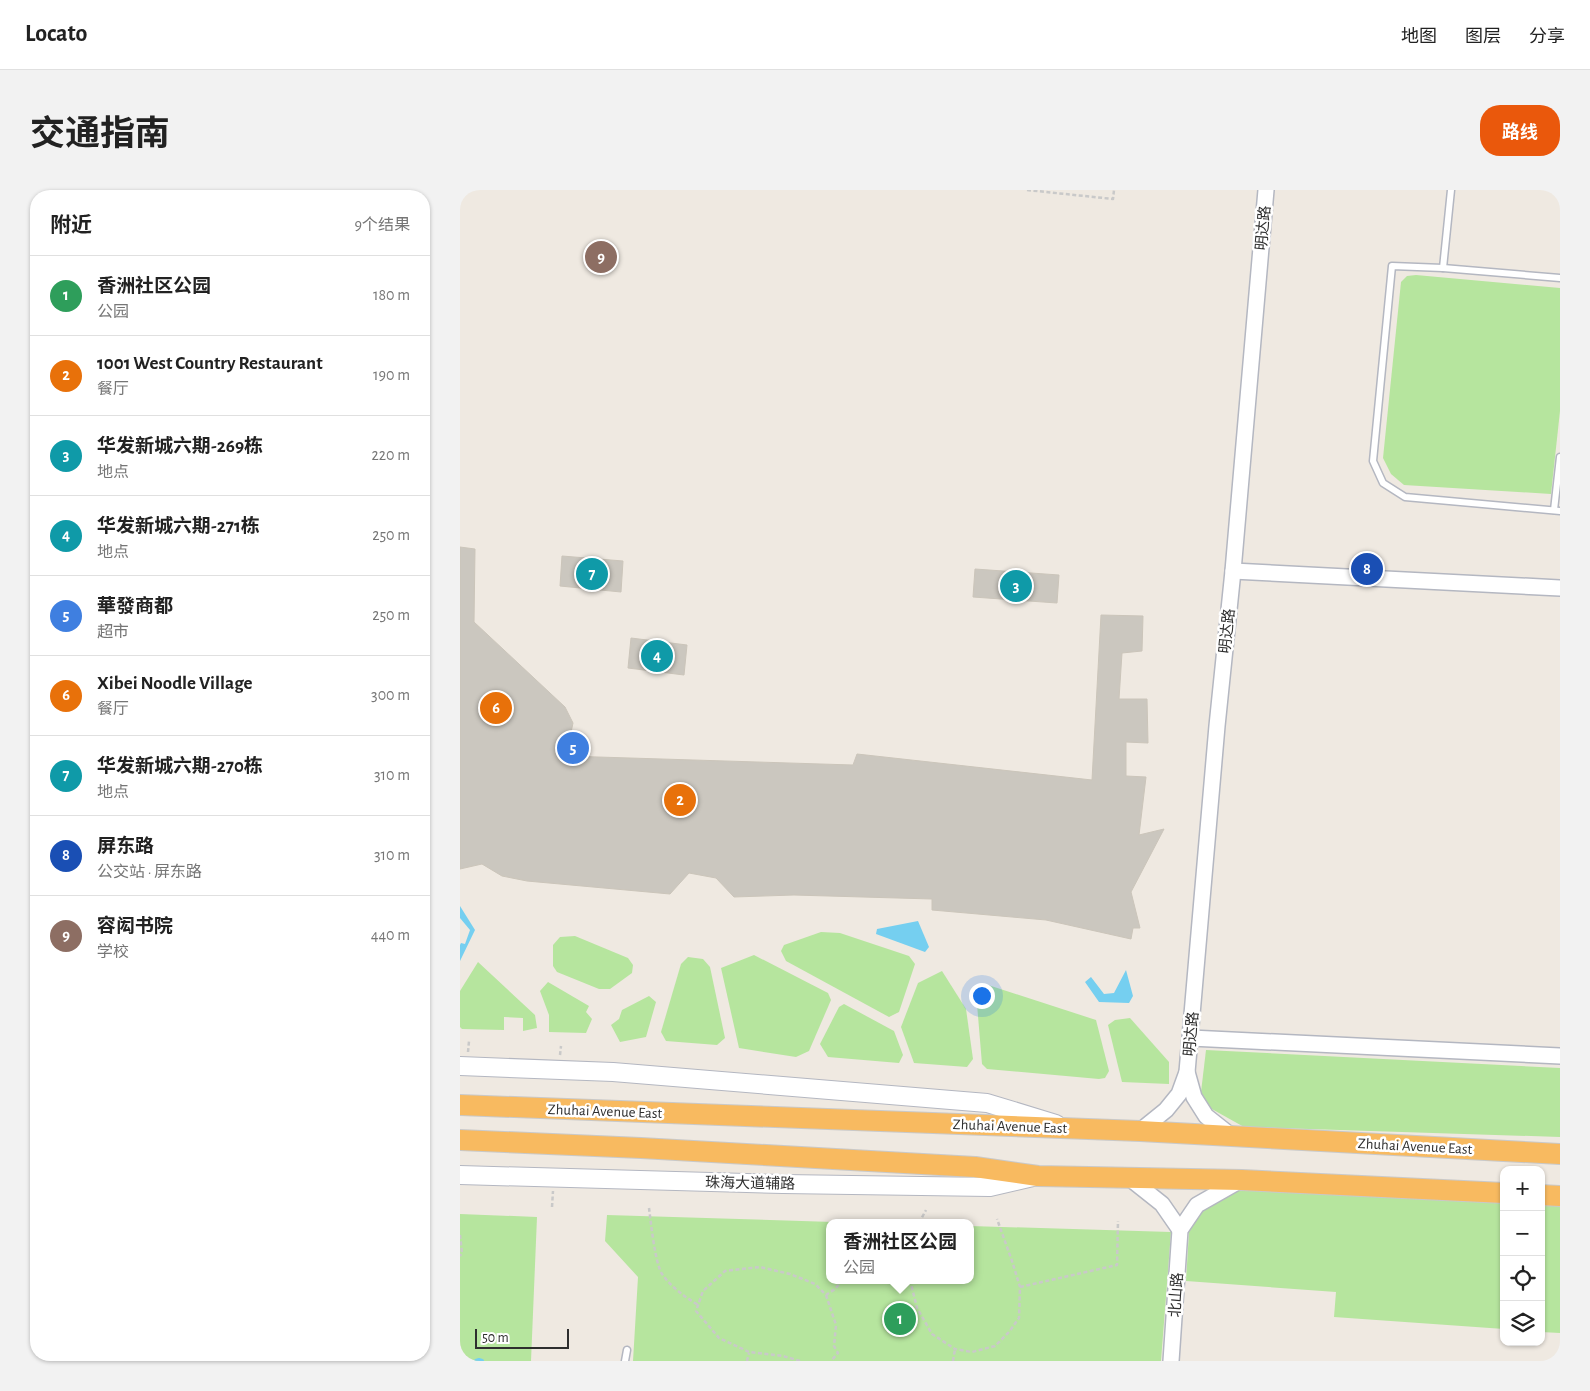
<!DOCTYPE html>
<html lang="zh">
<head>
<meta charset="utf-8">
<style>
	:root { --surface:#fff; --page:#f2f2f2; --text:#222; --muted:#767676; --line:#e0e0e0; --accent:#ea580c }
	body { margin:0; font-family:"Alegreya Sans","Noto Sans SC",sans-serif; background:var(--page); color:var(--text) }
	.controls { position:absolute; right:15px; bottom:15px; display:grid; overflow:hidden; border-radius:10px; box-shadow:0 1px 4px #0004 }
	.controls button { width:45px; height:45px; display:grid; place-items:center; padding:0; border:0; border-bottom:1px solid var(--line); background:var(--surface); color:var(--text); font:25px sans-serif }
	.scale { position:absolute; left:15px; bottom:12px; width:94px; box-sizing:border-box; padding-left:5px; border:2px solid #2e2e2e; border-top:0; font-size:14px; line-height:18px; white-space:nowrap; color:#2e2e2e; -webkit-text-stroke:4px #fff; paint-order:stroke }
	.you { position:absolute; left:521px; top:805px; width:18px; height:18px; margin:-12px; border:4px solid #fff; border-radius:50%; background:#1a73e8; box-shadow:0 0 0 8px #1a73e833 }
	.badge { display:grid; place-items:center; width:32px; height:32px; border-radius:50%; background:var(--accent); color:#fff; font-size:16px; font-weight:700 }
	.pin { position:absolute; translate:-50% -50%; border:2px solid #fff; box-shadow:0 1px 5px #0006 }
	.popup { position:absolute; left:366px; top:1029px; width:148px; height:65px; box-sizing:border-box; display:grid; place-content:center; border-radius:10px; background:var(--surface); filter:drop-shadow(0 1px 4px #0005); font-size:16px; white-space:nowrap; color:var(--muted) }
	.popup b { font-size:19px; color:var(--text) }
	.popup::after { content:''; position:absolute; left:50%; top:100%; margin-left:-10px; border:10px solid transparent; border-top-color:var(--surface) }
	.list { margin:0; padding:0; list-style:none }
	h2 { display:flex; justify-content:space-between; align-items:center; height:65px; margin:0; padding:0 20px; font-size:21px }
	h2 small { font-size:16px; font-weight:400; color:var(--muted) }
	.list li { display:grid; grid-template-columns:32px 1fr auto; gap:15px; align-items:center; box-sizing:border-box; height:80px; padding:0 20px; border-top:1px solid var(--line) }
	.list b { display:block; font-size:19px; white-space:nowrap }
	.list p { margin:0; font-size:16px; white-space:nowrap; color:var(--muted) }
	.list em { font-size:16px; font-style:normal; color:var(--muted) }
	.icon { flex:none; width:28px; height:28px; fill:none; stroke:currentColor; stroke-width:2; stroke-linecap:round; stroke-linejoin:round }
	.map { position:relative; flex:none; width:1100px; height:1171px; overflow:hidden; border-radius:20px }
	header { display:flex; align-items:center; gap:30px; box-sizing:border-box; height:70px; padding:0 25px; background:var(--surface); border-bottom:1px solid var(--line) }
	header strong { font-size:24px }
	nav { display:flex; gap:28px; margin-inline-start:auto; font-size:18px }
	.intro { display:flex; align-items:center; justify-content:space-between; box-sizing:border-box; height:120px; padding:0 30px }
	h1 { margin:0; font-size:35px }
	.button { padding:12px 22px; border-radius:20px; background:var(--accent); color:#fff; font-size:18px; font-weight:700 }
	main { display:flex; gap:30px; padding:0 30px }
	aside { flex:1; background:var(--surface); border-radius:20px; box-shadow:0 1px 4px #0004 }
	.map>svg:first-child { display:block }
</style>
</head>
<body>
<header>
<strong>Locato</strong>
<nav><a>地图</a><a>图层</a><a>分享</a></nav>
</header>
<div class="intro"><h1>交通指南</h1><a class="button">路线</a></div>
<main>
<aside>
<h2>附近<small>9个结果</small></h2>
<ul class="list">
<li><span class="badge" style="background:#2e9e5b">1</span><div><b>香洲社区公园</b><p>公园</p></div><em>180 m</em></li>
<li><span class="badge" style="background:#e8710a">2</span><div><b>1001 West Country Restaurant</b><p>餐厅</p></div><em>190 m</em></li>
<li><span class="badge" style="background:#0f9aa8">3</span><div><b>华发新城六期-269栋</b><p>地点</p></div><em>220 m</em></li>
<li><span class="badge" style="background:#0f9aa8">4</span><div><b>华发新城六期-271栋</b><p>地点</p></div><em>250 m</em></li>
<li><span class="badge" style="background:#3f7fe0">5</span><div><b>華發商都</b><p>超市</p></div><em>250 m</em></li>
<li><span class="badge" style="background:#e8710a">6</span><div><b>Xibei Noodle Village</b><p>餐厅</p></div><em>300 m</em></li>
<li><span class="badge" style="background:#0f9aa8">7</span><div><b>华发新城六期-270栋</b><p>地点</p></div><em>310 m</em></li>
<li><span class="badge" style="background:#1a4fb4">8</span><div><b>屏东路</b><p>公交站 · 屏东路</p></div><em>310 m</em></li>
<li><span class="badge" style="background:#8d6e63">9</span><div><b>容闳书院</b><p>学校</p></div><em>440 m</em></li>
</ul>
</aside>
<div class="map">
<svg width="1100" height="1171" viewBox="0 0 1100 1171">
	<rect width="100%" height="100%" fill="#efe9e1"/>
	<!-- green -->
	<g fill="#b6e59e">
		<path d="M956,85L1100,98V221L1091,304L944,295L931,284L923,268L941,92L947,86Z"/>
		<path d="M361,742L380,743L449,766L455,774L439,822L429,827L326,771L321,761L324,755Z"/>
		<path d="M115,746L168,768L173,775L172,783L150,799H139L97,782L93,776V755L100,747Z"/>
		<path d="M294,765L368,803L371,810L349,861L336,867L279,858L261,778Z"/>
		<path d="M228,767L243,769L250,777L265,848L257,855L206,851L201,842L221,774Z"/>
		<path d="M18,772L75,825L77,838L63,841V828L44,827V840L2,839L0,837V801Z"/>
		<path d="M482,781L506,819L513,869L507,877L454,873L441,837L458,793Z"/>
		<path d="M88,792L129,816L126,822L132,829L126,843L89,842V825L80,801Z"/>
		<path d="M522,793L636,830L649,881L645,888L639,889L527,879L522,874L516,802Z"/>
		<path d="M189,806L196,812L186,847L160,852L151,835L159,829L162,820Z"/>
		<path d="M384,814L434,841L443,865L439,873L368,867L360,854L379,817Z"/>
		<path d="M670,828L709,872V894L662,892L648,835L655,830Z"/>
		<path d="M746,860L1100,878V947L784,937L750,918L741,902Z"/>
		<path d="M784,993L1044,1007V1139L874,1127L876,1102L726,1091L729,1042L740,1020Z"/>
		<path d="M1081,1009L1100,1010V1143L1081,1142Z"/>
		<path d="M0,1024L77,1027L71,1171H0Z"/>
		<path d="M147,1025L405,1033H370V1090H510V1036L711,1042L701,1171H173L178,1087L145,1051Z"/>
	</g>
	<!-- water -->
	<g fill="#75cff0">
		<path d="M0,716L15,740L0,771V755L1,753L5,754L10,740L0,728Z"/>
		<path d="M458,731L469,757L465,762L416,744L417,739Z"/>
		<path d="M666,780L673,806L669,813L639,812L625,792L631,787L644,804L654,803Z"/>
	</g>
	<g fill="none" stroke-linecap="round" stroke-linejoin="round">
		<!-- stream -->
		<path stroke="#75cff0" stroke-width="4" d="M16,1171L19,1170L22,1171"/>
	</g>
	<!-- building -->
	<g fill="#cbc7bf" stroke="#cbc5ba">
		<path d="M0,357L15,359L14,432L105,517L113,533L106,566L393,575L397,564L632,590L641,425L683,426L682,461L662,463L659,509H687L688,553L666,552V586L686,587L679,645L704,639L671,702L680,738H673L671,749L586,730L472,720V709L334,705L274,707L256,688L229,683L210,704L67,691L42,686L22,674L0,679Z"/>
		<path d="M102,366L163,371L161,402L100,396Z"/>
		<path d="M515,379L599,385L597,413L513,407Z"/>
		<path d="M171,448L227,455L224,485L168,478Z"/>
	</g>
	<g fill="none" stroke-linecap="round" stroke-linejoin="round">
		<!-- service casing -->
		<g stroke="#b4b7c1" stroke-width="9">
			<g id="service">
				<path d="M983,78L991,0"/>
				<path d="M1100,88L983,78L932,76L913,271L923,293L945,307L1100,321"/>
				<path d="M1094,320L1100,267"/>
				<path d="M165,1171L167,1160"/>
			</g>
		</g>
		<!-- tertiary casing -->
		<g stroke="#b4b7c1" stroke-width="18">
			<g id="tertiary">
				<path d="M773,381L1100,398"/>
				<path d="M731,848L1100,866"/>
				<path d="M727,882L734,907L746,926L770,945"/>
				<path d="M680,941L706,920L719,904L727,882L757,536L773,381L806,0"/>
				<path d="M668,987L702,1014L720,1040"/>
				<path d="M711,1171L720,1040L737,1015L781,990"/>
			</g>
		</g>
		<!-- secondary casing -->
		<g stroke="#b4b7c1" stroke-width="20">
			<g id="secondary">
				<path d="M0,876L153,882L527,913L596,934"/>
				<path d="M0,985L323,994L530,997L573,987"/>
			</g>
		</g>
		<!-- trunk casing -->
		<g stroke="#c9c9c9" stroke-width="22">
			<g id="trunk">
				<path d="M0,915L680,941L1100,964"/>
				<path d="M0,950L181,958L515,977L578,986L782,990L1044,1003"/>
				<path d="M1081,1005L1100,1006"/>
			</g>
		</g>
		<!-- path -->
		<g stroke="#c9c9c9" stroke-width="2.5" stroke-dasharray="4 2.5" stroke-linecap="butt">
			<path d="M567,0L653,9L654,0"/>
			<path d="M8,862L9,851"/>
			<path d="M100,865L101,856"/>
			<path d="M92,1017L93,1001"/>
			<path d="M189,1018C191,1033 195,1073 202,1084C212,1098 224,1106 238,1115"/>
			<path d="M459,1033L466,1020"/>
			<path d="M0,1045L2,1063L0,1066"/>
			<path d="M450,1090L457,1118L472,1144L495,1159L512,1162L535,1156L549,1142L559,1128L560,1097L552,1071L537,1029"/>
			<path d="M560,1097L657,1075L658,1031"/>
			<path d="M366,1105L376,1135L374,1156L378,1163L371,1171"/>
			<path d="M287,1171L289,1163"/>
			<path d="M340,1171L323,1166L289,1162L259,1148L236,1121L243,1101L265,1081L300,1077L330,1084L355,1094L366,1105L375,1099L383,1090"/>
			<path d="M493,1171L495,1159"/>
		</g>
		<!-- service -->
		<use href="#service" stroke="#fff" stroke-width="6"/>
		<!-- tertiary -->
		<use href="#tertiary" stroke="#fff" stroke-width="15"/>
		<!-- secondary -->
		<use href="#secondary" stroke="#fff" stroke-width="18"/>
		<!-- trunk -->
		<use href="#trunk" stroke="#f8ba60" stroke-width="20"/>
	</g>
	<g text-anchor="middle" stroke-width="5" stroke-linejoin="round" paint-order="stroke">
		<!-- street labels -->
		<g font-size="15" fill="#2e2e2e" stroke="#fff">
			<text transform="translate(803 38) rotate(-85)" y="5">明达路</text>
			<text transform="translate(767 441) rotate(-84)" y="5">明达路</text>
			<text transform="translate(731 844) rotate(-85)" y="5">明达路</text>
			<text transform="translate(145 921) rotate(2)" y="5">Zhuhai Avenue East</text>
			<text transform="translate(550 936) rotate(2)" y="5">Zhuhai Avenue East</text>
			<text transform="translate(955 956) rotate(3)" y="5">Zhuhai Avenue East</text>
			<text transform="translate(290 993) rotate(1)" y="5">珠海大道辅路</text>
			<text transform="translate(716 1105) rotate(-86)" y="5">北山路</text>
		</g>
	</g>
</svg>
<div class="controls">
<button>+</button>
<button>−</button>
<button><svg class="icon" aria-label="locate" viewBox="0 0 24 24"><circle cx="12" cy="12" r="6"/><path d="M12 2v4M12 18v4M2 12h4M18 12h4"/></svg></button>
<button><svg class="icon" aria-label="layers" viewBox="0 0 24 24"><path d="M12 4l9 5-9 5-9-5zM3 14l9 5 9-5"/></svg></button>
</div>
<div class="scale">50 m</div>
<div class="you"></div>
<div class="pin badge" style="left:440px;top:1129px;background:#2e9e5b">1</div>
<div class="popup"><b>香洲社区公园</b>公园</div>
<div class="pin badge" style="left:220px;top:610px;background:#e8710a">2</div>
<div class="pin badge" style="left:556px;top:396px;background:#0f9aa8">3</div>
<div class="pin badge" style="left:197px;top:466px;background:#0f9aa8">4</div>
<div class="pin badge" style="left:113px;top:558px;background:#3f7fe0">5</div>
<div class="pin badge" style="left:36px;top:518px;background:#e8710a">6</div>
<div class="pin badge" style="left:132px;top:384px;background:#0f9aa8">7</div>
<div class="pin badge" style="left:907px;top:379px;background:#1a4fb4">8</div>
<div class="pin badge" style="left:141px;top:67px;background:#8d6e63">9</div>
</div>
</main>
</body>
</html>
